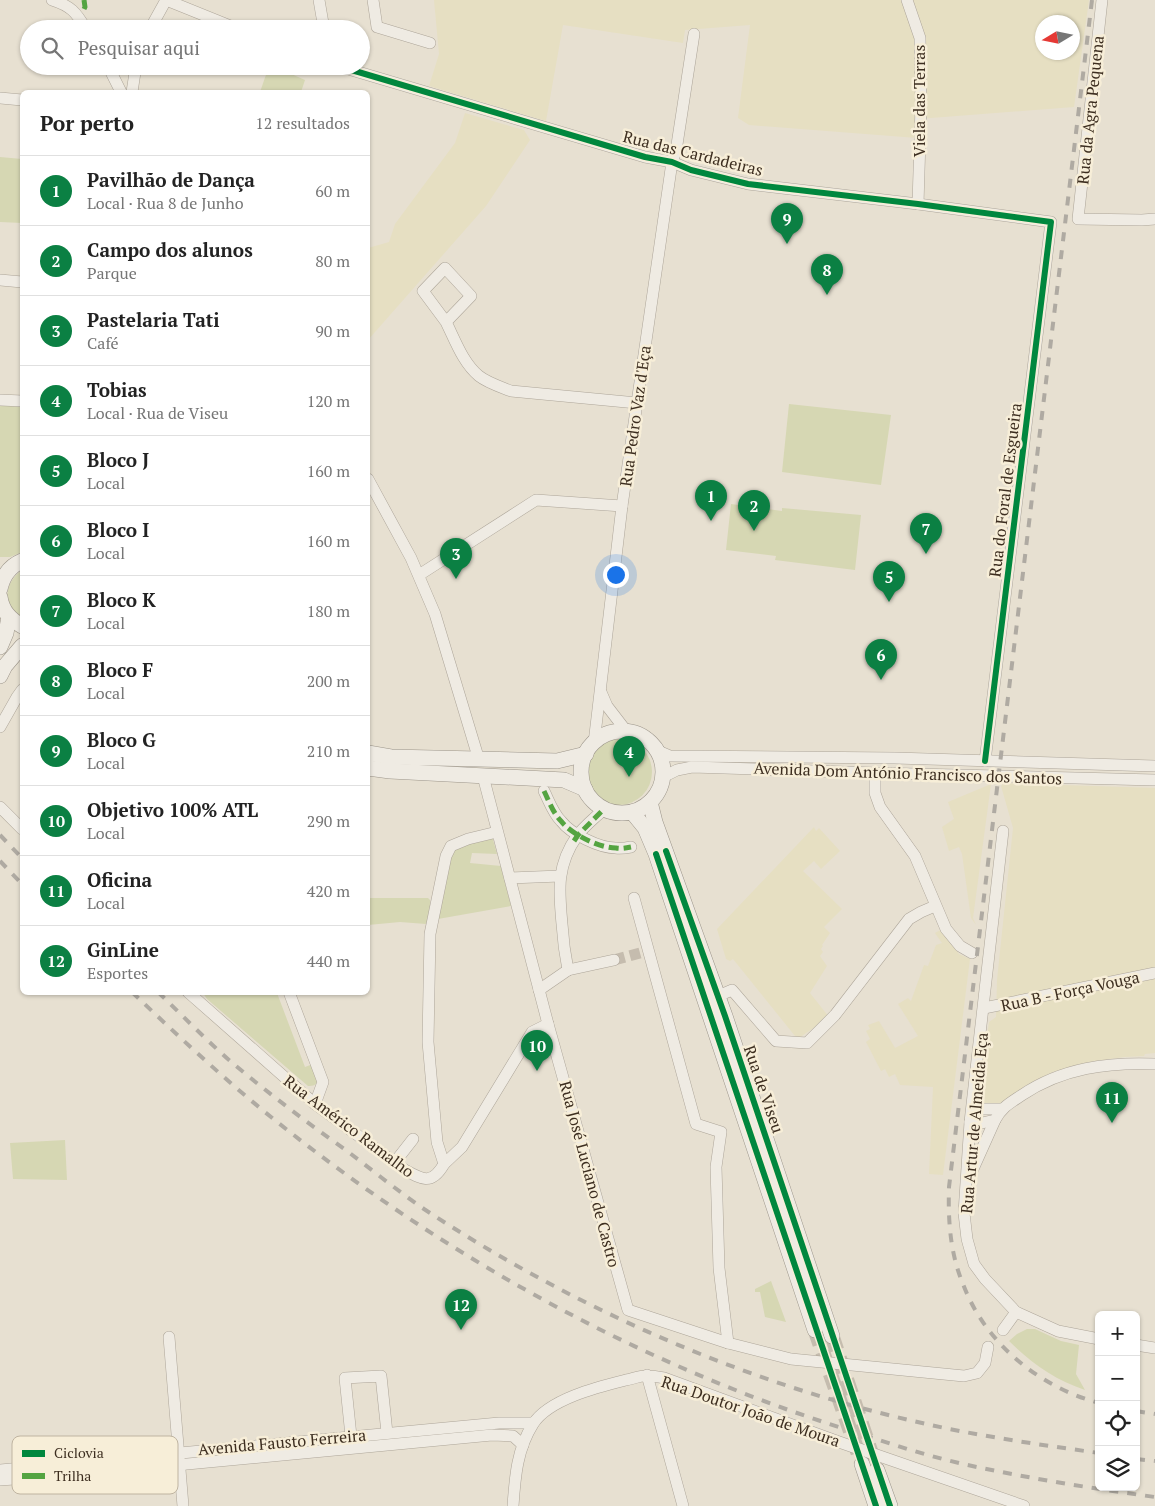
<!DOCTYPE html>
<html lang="pt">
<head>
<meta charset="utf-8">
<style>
	:root { --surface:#fff; --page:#f6f6f6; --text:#222; --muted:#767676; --line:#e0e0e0; --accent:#0b8043 }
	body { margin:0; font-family:"PT Serif",serif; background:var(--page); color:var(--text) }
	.controls { position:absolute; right:15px; bottom:15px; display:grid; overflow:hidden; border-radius:8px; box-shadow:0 1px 4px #0004 }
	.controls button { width:45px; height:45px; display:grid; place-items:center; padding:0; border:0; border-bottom:1px solid var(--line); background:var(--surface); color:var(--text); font:25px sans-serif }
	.compass { position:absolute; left:1035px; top:15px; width:45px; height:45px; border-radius:50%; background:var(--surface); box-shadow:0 1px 4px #0004; rotate:260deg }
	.you { position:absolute; left:615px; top:574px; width:18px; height:18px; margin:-12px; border:4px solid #fff; border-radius:50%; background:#1a73e8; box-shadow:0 0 0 8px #1a73e833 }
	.badge { display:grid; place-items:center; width:32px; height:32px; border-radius:50%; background:var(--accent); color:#fff; font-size:16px; font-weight:700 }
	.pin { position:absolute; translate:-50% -41px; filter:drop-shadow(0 1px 2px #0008) }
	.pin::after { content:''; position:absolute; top:26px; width:18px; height:15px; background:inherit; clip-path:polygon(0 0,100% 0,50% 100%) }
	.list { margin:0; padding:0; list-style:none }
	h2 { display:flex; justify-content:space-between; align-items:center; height:65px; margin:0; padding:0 20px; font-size:21px }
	h2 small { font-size:16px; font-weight:400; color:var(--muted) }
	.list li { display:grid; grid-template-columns:32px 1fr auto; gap:15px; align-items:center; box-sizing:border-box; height:70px; padding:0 20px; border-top:1px solid var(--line) }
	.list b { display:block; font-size:19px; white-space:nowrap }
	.list p { margin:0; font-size:16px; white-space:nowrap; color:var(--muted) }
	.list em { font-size:16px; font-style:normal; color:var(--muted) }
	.icon { flex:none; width:28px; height:28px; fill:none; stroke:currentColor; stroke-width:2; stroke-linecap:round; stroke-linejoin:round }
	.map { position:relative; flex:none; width:1155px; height:1506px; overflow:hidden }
	.search { position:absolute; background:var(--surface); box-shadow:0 1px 4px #0004; left:20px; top:20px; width:350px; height:55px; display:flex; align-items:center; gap:12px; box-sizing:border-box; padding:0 18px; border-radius:28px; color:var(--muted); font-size:19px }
	.panel { position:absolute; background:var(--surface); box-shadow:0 1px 4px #0004; left:20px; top:90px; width:350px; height:905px; border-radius:8px }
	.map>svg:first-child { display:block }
</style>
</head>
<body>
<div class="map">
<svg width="1155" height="1506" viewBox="0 0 1155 1506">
	<rect width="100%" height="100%" fill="#e7e0d1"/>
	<!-- farmland -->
	<g fill="#e6dfc2" fill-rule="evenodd">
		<path d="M434,0H1089L1074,107L918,119L917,138L749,125L738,118L750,25L685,30L683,43L563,25L546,121L429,86L439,54ZM1042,22H1072V52H1042Z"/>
		<path d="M465,113L524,130L530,140L486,206L368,340V248L389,242L395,224L455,143Z"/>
		<path d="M1004,783L1155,788V1053L1145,1054L1144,1056L1124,1057L1090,1062L1053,1072L1025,1086L999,1107L977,1103L989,1022L996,1017L997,980L1013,828L1001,786Z"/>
		<path d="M991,784L973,918L976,925L971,918L962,854L959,847L949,851L942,827L954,819L948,802Z"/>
		<path d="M814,827L816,831L819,828L840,851L821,869L814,861L803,871L842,909L824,927L830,933L822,945L823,946L821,949L823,952L820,956L827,966L810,993L829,1017L799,1038L795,1036L733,959L730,961L726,959L717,929Z"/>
		<path d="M942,929L959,954L970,959L943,1175L929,1174L933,1087L900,1085L895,1074L889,1077L885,1069L881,1071L866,1042L870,1039L866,1031L870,1029L868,1025L879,1021L895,1048L918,1036L898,1004L908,998L911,1001L924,965L928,966L936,945L942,943L935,933Z"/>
	</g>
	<!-- green -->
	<g fill="#d6d7b3">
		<path d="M269,66H273L305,80L301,92H260Z"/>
		<path d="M0,157L22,159V223L0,222Z"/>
		<path d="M789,404L891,415L881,485L782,472Z"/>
		<path d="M0,406H22V552L10,557H0Z"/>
		<path d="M731,504L782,511V508L861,515L855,570L775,560L776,556L726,550Z"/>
		<path d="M22,570V617C1,605 4,583 22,570Z"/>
		<circle cx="619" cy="772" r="33"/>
		<path d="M492,836L497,854L472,853L470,863L501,866L511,906L438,919L451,847Z"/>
		<path d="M368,898H428L430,900V912L426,924L400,922L368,925Z"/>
		<path d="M203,993H277L305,1067L313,1064C317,1073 323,1087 308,1086L207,999Z"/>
		<path d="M65,1140L67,1180L13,1179L10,1143Z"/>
		<path d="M771,1281L786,1322L765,1317L760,1292H755V1289Z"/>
		<path d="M1027,1329H1035L1061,1341L1079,1345L1076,1374L1085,1390C1055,1380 1031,1363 1009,1341L1017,1334Z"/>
	</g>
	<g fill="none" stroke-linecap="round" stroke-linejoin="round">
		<!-- street-tunnel -->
		<path stroke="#c5bcae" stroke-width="11" stroke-dasharray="11 5.5" stroke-linecap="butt" d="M614,960L640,953"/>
		<!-- secondary-tunnel -->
		<g stroke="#c5bcae" stroke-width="15" stroke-dasharray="15 8" stroke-linecap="butt">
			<path d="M815,1330L862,1464"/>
			<path d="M832,1336L877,1470"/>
		</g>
		<!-- street casing -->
		<g stroke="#ada599" stroke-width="12">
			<g id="street">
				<path d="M52,0C71,6 76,12 86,29"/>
				<path d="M166,0L238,29"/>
				<path d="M319,0L324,29"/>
				<path d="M373,0L377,27L430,43"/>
				<path d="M907,0L920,38L921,106L918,204"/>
				<path d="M1102,0L1078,219L1142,220L1155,219"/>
				<path d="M150,29L166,0"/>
				<path d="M108,66L121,92"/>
				<path d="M338,66L645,157L672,162L691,170L748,184L918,204L1051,222L985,761"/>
				<path d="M132,92L136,66"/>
				<path d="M0,98L22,100"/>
				<path d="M0,280L22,282"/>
				<path d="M446,322L423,291L445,268L471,296L446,322C455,340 463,363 479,376C488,383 501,387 511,391L637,403"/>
				<path d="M0,400L22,401"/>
				<path d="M368,479L411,558L435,614L479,760"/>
				<path d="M419,575L536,500L622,506"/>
				<path d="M601,692L607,706L627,732"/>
				<path d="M0,727L17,697L22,690"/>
				<path d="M594,743L622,506L672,162L676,151L694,34"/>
				<path d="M656,750L670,756L895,758L1155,766"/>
				<path d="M875,773V793L880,807L915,856L946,929L960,946L972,953"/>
				<path d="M483,776L548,1024L628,1310L728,1343L791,1359L964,1376L977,1373L985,1363L988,1347"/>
				<path d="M663,777L677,770L692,767L875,773L1155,780"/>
				<path d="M544,791C549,801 553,813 561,821C571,834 599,848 616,848C621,849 626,848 631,847"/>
				<path d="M0,807L22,829"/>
				<path d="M1003,831L970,1122L964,1213L967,1239L974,1264L985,1279L1016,1312L1058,1331L1099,1339"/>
				<path d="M497,832L468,839L451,846L446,856L430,934L428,1042L437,1142L444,1164L462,1147L532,1032L548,1024"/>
				<path d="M510,878L560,876"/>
				<path d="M634,898L696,1124L721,1132L716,1167L719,1268L728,1343"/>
				<path d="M568,970C565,955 563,940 562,924C559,891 556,866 577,836C584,826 595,818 604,809"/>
				<path d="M539,990L568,970L614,960"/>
				<path d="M188,992L315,1104L405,1170C423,1180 432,1185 444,1164"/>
				<path d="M289,992L323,1082L315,1104"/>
				<path d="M718,996L732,990L776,1041L807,1043L835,1015L909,919L921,912L935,906"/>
				<path d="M984,1008L1155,973"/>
				<path d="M972,1109H1001"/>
				<path d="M970,1122L982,1123L995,1120C1002,1107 1010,1103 1022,1095C1062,1068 1108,1062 1155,1064"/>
				<path d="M395,1162L413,1139"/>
				<path d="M969,1178L995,1120"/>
				<path d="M1003,1330L1016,1312"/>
				<path d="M169,1337L183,1506"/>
				<path d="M1136,1345L1155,1348"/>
				<path d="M647,1375L683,1506"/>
				<path d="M351,1436L345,1378L381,1376L387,1433"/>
				<path d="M0,1470L499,1423H533"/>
				<path d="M0,1480L71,1475L492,1435L513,1436L523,1445"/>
				<path d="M513,1506C515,1477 517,1449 533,1424C549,1399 598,1387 626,1380C633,1379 641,1375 648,1376C653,1376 659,1377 664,1378L839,1442L1024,1506"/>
			</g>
		</g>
		<!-- secondary casing -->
		<g stroke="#9c958a" stroke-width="16">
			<g id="secondary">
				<path d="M0,589C3,575 10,566 22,561"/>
				<path d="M0,597C2,611 10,619 22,626"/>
				<path d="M0,647L6,633L9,617"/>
				<path d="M0,676L5,666L22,646"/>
				<circle cx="622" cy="772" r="41"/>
				<path d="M368,753L391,757L557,761L586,754"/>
				<path d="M368,768L390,771L564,780L585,789"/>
				<path d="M650,802L655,822L725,1016L832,1336"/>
				<path d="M632,812L645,828L656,854L815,1330"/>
				<path d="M862,1464L876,1506"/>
				<path d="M877,1470L890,1506"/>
			</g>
		</g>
		<!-- street -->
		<use href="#street" stroke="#efebe3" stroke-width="11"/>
		<!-- secondary -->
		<use href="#secondary" stroke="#efebe3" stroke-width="15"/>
		<!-- rail -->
		<g stroke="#afaaa2" stroke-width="4" stroke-dasharray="9 9" stroke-linecap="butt">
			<path d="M1092,0L949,1187C948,1220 950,1253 963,1284C985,1343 1039,1387 1099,1403"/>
			<path d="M0,835L22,858"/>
			<path d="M0,861L22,884"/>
			<path d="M132,992C177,1035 223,1078 271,1117C441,1254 634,1362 842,1428C888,1443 935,1459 982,1468C1039,1480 1097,1489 1155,1497"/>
			<path d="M158,992C184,1017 209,1043 236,1066C272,1096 309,1124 347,1151C372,1170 398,1191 424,1209C571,1306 737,1380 909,1420C971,1435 1035,1444 1099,1453"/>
			<path d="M1136,1411L1155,1414"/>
			<path d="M1136,1459L1155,1461"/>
		</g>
		<!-- quiet -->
		<g stroke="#54a441" stroke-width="5" stroke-dasharray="10 5" stroke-linecap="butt">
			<path d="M84,9L85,7L84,0"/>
			<path d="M544,791C549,801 553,813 561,821C571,834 599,848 616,848C621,849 626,848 631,847"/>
			<path d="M574,841L578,835L604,809"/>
		</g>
		<!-- cycleway casing -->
		<g stroke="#f7eed8" stroke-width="9">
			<g id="cycleway">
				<path d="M338,66L645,157L672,162L691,170L748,184L918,204L1051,222L985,761"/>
				<path d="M666,851L725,1016L890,1506"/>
				<path d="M656,854L876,1506"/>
			</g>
		</g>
		<!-- cycleway -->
		<use href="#cycleway" stroke="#00873e" stroke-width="6"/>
	</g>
	<g text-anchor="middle" stroke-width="5" stroke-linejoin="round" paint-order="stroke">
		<!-- street labels -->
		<g font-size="16" fill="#3d2e20" stroke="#f7eed8">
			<text transform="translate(919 101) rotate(-90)" y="6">Viela das Terras</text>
			<text transform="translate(1090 110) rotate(-84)" y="6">Rua da Agra Pequena</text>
			<text transform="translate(693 153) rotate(14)" y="6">Rua das Cardadeiras</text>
			<text transform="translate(635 416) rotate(-82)" y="6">Rua Pedro Vaz d'Eça</text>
			<text transform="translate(1005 490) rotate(-83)" y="6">Rua do Foral de Esgueira</text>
			<text transform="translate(908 773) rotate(2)" y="6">Avenida Dom António Francisco dos Santos</text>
			<text transform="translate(1070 991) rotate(-12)" y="6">Rua B - Força Vouga</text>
			<text transform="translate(764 1089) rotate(71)" y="6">Rua de Viseu</text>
			<text transform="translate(974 1123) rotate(-85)" y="6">Rua Artur de Almeida Eça</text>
			<text transform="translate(349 1126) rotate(37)" y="6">Rua Américo Ramalho</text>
			<text transform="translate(590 1174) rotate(75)" y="6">Rua José Luciano de Castro</text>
			<text transform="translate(751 1411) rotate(19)" y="6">Rua Doutor João de Moura</text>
			<text transform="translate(282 1442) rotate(-5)" y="6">Avenida Fausto Ferreira</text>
		</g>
	</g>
	<!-- legend -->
	<rect x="12" y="1436" width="166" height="58" rx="8" fill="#f7eed8" stroke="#bfb4a1" stroke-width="1"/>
	<rect x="22" y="1450" width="23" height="7" fill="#00873e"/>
	<rect x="22" y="1473" width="23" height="6" fill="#54a441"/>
	<g font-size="14" fill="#3d2e20">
		<text x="54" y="1458">Ciclovia</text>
		<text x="54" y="1481">Trilha</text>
	</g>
</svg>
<div class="controls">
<button>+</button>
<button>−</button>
<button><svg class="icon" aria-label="locate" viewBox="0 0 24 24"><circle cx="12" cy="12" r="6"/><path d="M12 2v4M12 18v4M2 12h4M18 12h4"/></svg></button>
<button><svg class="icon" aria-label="layers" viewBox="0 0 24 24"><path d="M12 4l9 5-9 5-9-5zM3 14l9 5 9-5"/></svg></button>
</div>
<svg class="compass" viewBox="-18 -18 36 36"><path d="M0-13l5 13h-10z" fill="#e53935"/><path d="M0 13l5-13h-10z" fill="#767676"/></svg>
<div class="you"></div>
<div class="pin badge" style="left:711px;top:521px">1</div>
<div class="pin badge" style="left:754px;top:531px">2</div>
<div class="pin badge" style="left:456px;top:579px">3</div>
<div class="pin badge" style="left:629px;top:777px">4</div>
<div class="pin badge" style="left:889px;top:602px">5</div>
<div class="pin badge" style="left:881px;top:680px">6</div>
<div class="pin badge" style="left:926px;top:554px">7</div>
<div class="pin badge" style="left:827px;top:295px">8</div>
<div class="pin badge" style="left:787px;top:244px">9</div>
<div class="pin badge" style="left:537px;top:1071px">10</div>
<div class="pin badge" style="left:1112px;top:1123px">11</div>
<div class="pin badge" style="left:461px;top:1330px">12</div>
<div class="search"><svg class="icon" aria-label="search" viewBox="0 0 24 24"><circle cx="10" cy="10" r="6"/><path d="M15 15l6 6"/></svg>Pesquisar aqui</div>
<section class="panel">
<h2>Por perto<small>12 resultados</small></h2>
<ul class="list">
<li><span class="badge">1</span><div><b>Pavilhão de Dança</b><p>Local · Rua 8 de Junho</p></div><em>60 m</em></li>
<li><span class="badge">2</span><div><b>Campo dos alunos</b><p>Parque</p></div><em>80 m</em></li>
<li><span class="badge">3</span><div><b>Pastelaria Tati</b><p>Café</p></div><em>90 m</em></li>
<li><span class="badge">4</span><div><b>Tobias</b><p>Local · Rua de Viseu</p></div><em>120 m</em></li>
<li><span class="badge">5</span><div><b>Bloco J</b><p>Local</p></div><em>160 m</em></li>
<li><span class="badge">6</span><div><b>Bloco I</b><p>Local</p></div><em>160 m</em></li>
<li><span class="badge">7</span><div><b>Bloco K</b><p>Local</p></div><em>180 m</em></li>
<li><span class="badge">8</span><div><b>Bloco F</b><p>Local</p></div><em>200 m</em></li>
<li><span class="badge">9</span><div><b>Bloco G</b><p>Local</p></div><em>210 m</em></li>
<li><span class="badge">10</span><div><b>Objetivo 100% ATL</b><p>Local</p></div><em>290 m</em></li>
<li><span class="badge">11</span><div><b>Oficina</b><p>Local</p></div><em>420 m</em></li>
<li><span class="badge">12</span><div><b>GinLine</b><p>Esportes</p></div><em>440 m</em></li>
</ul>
</section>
</div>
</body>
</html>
